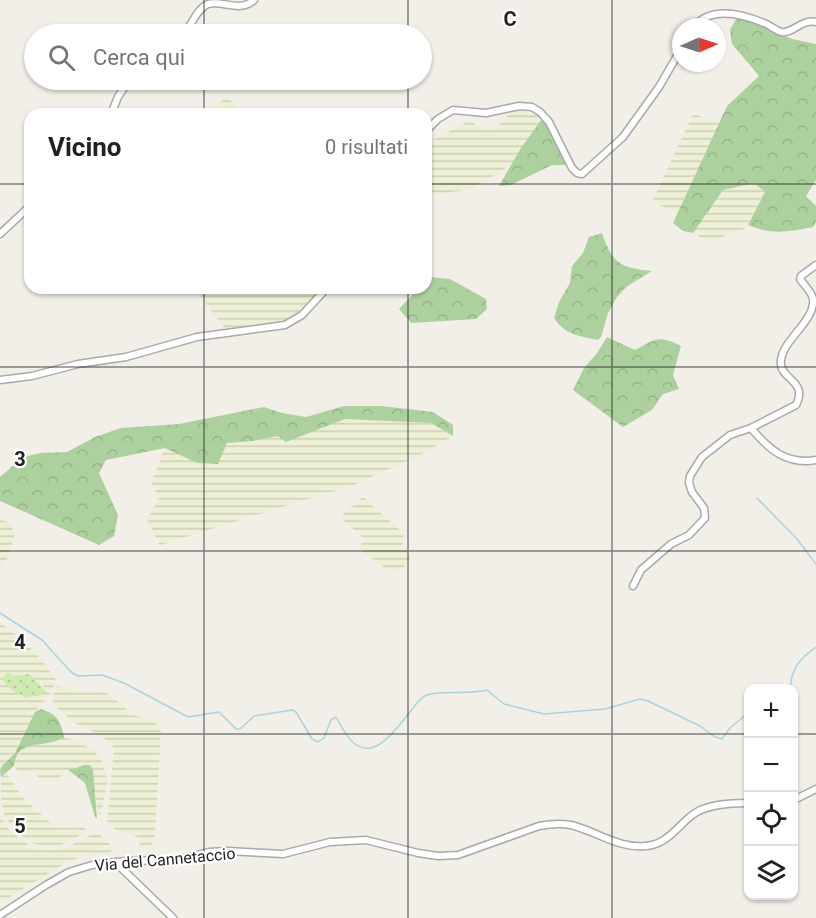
<!DOCTYPE html>
<html lang="it">
<head>
<meta charset="utf-8">
<style>
	:root { --surface:#fff; --page:#f2f2f2; --text:#202124; --muted:#757577; --line:#e0e0e0 }
	body { margin:0; font-family:Roboto,sans-serif; background:var(--page); color:var(--text) }
	.controls { position:absolute; right:18px; bottom:18px; display:grid; overflow:hidden; border-radius:12px; box-shadow:0 2px 4px #0004 }
	.controls button { width:54px; height:54px; display:grid; place-items:center; padding:0; border:0; border-bottom:2px solid var(--line); background:var(--surface); color:var(--text); font:30px sans-serif }
	.compass { position:absolute; left:672px; top:18px; width:54px; height:54px; border-radius:50%; background:var(--surface); box-shadow:0 2px 4px #0004; rotate:87deg }
	.list { margin:0; padding:0; list-style:none }
	h2 { display:flex; justify-content:space-between; align-items:center; height:78px; margin:0; padding:0 24px; font-size:26px }
	h2 small { font-size:20px; font-weight:400; color:var(--muted) }
	.icon { flex:none; width:33px; height:33px; fill:none; stroke:currentColor; stroke-width:2; stroke-linecap:round; stroke-linejoin:round }
	.map { position:relative; flex:none; width:816px; height:918px; overflow:hidden }
	.search { position:absolute; background:var(--surface); box-shadow:0 2px 4px #0004; left:24px; top:24px; width:408px; height:66px; display:flex; align-items:center; gap:15px; box-sizing:border-box; padding:0 21px; border-radius:33px; color:var(--muted); font-size:22px }
	.panel { position:absolute; background:var(--surface); box-shadow:0 2px 4px #0004; left:24px; top:108px; width:408px; height:186px; border-radius:18px }
	.map>svg:first-child { display:block }
</style>
</head>
<body>
<div class="map">
<svg width="816" height="918" viewBox="0 0 816 918">
	<defs>
		<pattern id="farmland-rules" width="6" height="5" patternUnits="userSpaceOnUse" patternTransform="scale(1.5)"><rect width="6" height="5" fill="#eef0d5"/><path d="M0 2.5h6" fill="none" stroke="#ccceb7"/></pattern>
		<pattern id="grass-dots" width="8" height="8" patternUnits="userSpaceOnUse" patternTransform="scale(1.5)"><rect width="8" height="8" fill="#cdebb0"/><path d="M2 2h.1M6 6h.1" fill="none" stroke="#b0c997" stroke-width="1.8" stroke-linecap="round"/></pattern>
		<pattern id="forest-crowns" width="20" height="18" patternUnits="userSpaceOnUse" patternTransform="scale(1.5)"><rect width="20" height="18" fill="#add19e"/><path d="M2 6a3 3 0 1 1 6 0M12 15a3 3 0 1 1 6 0" fill="none" stroke="#95b388"/></pattern>
	</defs>
	<rect width="100%" height="100%" fill="#f2efe9"/>
	<!-- farmland -->
	<g fill="url(#farmland-rules)" fill-rule="evenodd">
		<path d="M226,97L237,106L239,114H208Z"/>
		<path d="M522,110L533,113L542,119L511,165L471,189L426,196V144L469,121L486,130L497,127L511,112Z"/>
		<path d="M693,114L720,123L677,213L652,202Z"/>
		<path d="M754,183L765,192L748,225L744,229L708,242L693,233L723,190Z"/>
		<path d="M211,288H321L300,312L286,322L225,329L200,296Z"/>
		<path d="M345,419L431,423L453,436L420,455L356,484L160,545L147,520L159,498L151,483L165,448L197,463L227,443L253,441L278,436L286,441Z"/>
		<path d="M363,497L404,534L402,544L412,556L401,571L392,573L358,548L365,540L340,517Z"/>
		<path d="M0,519L10,523L15,534L8,558L0,566Z"/>
		<path d="M0,622L23,641L42,660L56,680L52,691L35,712L15,753L7,760L0,771ZM7,673L14,676L29,674L45,688L43,695L24,698Z"/>
		<path d="M57,686L81,691H97L107,693L123,705L129,714L153,720L161,729L155,834L152,844L145,850L139,846L140,840L136,836L118,832L107,821L114,749L112,744L100,735L73,722L53,704L52,697Z"/>
		<path d="M64,737L79,742L94,751L102,761L108,782L100,816L97,810L95,791L84,765L76,768L67,769L57,781H40L36,773L19,772L14,766L15,760L22,750L30,745H50Z"/>
		<path d="M7,774L23,798L53,825L66,827L77,825L85,828L87,832L58,846H45L32,843L22,836L12,828L4,814L1,801V777Z"/>
		<path d="M0,815L10,831L33,848L52,850L67,847L97,832L111,845L113,850L106,854L82,856L64,864L0,903Z"/>
	</g>
	<!-- grass -->
	<path fill="url(#grass-dots)" d="M7,672L14,676L29,674L46,691L43,695L25,698L9,688L3,680Z"/>
	<!-- forest -->
	<g fill="url(#forest-crowns)">
		<path d="M737,17L758,23L792,39L816,44V180L806,196L816,206V222L813,227C789,232 771,235 748,225L765,192L754,183L723,190L693,233L683,231L673,223L727,106L759,76L732,44L730,30Z"/>
		<path d="M542,119L554,134L567,165H552L511,185L499,186L521,148Z"/>
		<path d="M602,233C612,263 620,268 652,271L626,287L617,297L608,313L601,337L598,340C579,336 565,335 554,318L559,302L570,283L572,266L583,253L589,237Z"/>
		<path d="M429,277L450,279L486,299L487,309L476,319L411,323L399,309L419,288H426V281Z"/>
		<path d="M607,337L635,350C656,338 659,335 681,346L673,375L679,389L663,394L652,410L623,427L573,390L584,368L597,353Z"/>
		<path d="M344,406H382L433,412L453,425V436L431,423L345,419L286,442L278,436L253,441L227,443L218,464L197,463L165,448L106,460L99,473L118,515L114,536L99,545L0,501V477L23,457L41,453L67,452L95,437L121,428L179,424L264,407L282,413L306,417Z"/>
		<path d="M41,709C58,715 60,720 64,737C45,750 18,736 14,766L1,777L0,771L2,766L15,753L35,712Z"/>
		<path d="M84,765H90L93,770L97,819L95,817L85,783L67,769L76,768Z"/>
	</g>
	<g fill="none" stroke-linecap="round" stroke-linejoin="round">
		<!-- stream -->
		<g stroke="#aad3df" stroke-width="1.5">
			<path d="M757,498L797,539L816,564"/>
			<path d="M0,613L42,640L71,672L78,676L102,675L124,683L188,717L219,712L236,729H240L254,716L292,710L296,712L312,739L318,742L324,738L331,720L336,717C341,726 347,738 355,744C377,760 398,726 410,712C415,706 419,698 427,695C440,690 469,695 487,690L504,704L544,714L605,709L640,699L648,701L700,726L715,737L722,739L730,728L748,713V704"/>
			<path d="M790,688C792,668 799,659 816,647"/>
		</g>
		<!-- minor casing -->
		<g stroke="#a9a9a9" stroke-width="9">
			<g id="minor">
				<path d="M694,27C711,5 742,14 764,23C770,25 775,30 781,32C793,34 801,19 816,22"/>
				<path d="M183,34C192,26 196,9 208,4C223,0 240,13 254,0"/>
				<path d="M111,114L118,97L129,80"/>
				<path d="M426,131L438,119L453,110L486,113L519,106L532,107L540,112L549,122L572,168L577,173L582,174L623,137L659,87L681,49"/>
				<path d="M0,234L30,206"/>
				<path d="M0,380L32,376L78,364L126,357L197,337L285,325L302,315L327,288"/>
				<path d="M751,428C769,450 787,465 816,460"/>
				<path d="M633,586L641,570L671,544L689,535L705,518L704,508L692,492L689,483L690,476L702,457L730,435L751,428L796,405C808,382 782,379 781,365C778,342 816,322 813,299C812,292 804,285 800,279L801,276L816,265"/>
				<path d="M794,800L816,789"/>
				<path d="M115,862L173,918"/>
				<path d="M0,915L46,885L69,872L92,865L126,861L176,860L209,852L226,851L283,854L330,842L366,840L418,853L438,856L458,855L539,826C549,824 560,823 571,825C596,831 619,849 646,846C667,844 676,828 691,816C705,804 730,803 748,803"/>
			</g>
		</g>
		<!-- minor -->
		<use href="#minor" stroke="#fff" stroke-width="6"/>
	</g>
	<!-- grid -->
	<path fill="none" stroke="#222" stroke-width="1.5" stroke-opacity="0.55" d="M204,0V34M408,0V34M612,0V918M204,80V114M408,80V114M0,184H30M426,184H816M204,288V918M408,288V918M0,367H816M0,551H816M0,734H748M794,734H816"/>
	<g text-anchor="middle" stroke-width="4.5" stroke-linejoin="round" paint-order="stroke">
		<!-- street labels -->
		<g font-size="16" fill="#222" stroke="#fff">
			<text transform="translate(165 859) rotate(-5)" y="6">Via del Cannetaccio</text>
		</g>
	</g>
	<g font-size="20" text-anchor="middle" font-weight="bold" fill="#222" stroke="#fff" stroke-width="4.5" stroke-linejoin="round" paint-order="stroke">
		<text x="510" y="26">C</text>
		<text x="20" y="466">3</text>
		<text x="20" y="649">4</text>
		<text x="20" y="833">5</text>
	</g>
</svg>
<div class="controls">
<button>+</button>
<button>−</button>
<button><svg class="icon" aria-label="locate" viewBox="0 0 24 24"><circle cx="12" cy="12" r="6"/><path d="M12 2v4M12 18v4M2 12h4M18 12h4"/></svg></button>
<button><svg class="icon" aria-label="layers" viewBox="0 0 24 24"><path d="M12 4l9 5-9 5-9-5zM3 14l9 5 9-5"/></svg></button>
</div>
<svg class="compass" viewBox="-18 -18 36 36"><path d="M0-13l5 13h-10z" fill="#e53935"/><path d="M0 13l5-13h-10z" fill="#757577"/></svg>
<div class="search"><svg class="icon" aria-label="search" viewBox="0 0 24 24"><circle cx="10" cy="10" r="6"/><path d="M15 15l6 6"/></svg>Cerca qui</div>
<section class="panel">
<h2>Vicino<small>0 risultati</small></h2>
<ul class="list">
</ul>
</section>
</div>
</body>
</html>
